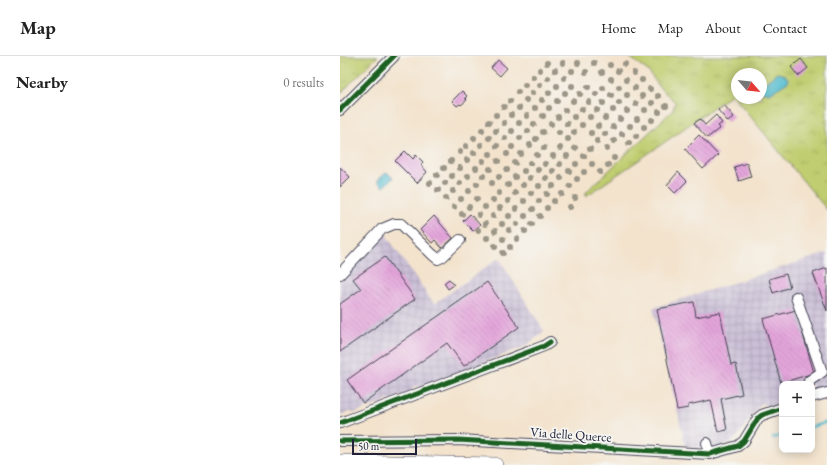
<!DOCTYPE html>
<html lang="en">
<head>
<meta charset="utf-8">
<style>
	:root { --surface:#fff; --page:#f2f2f2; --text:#222; --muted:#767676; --line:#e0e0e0 }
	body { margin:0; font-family:"EB Garamond",serif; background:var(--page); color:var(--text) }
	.controls { position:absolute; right:12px; bottom:12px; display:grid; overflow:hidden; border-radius:8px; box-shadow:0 2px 10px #0003 }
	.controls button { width:36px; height:36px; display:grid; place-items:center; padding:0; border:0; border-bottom:1px solid var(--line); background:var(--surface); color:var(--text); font:20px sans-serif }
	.compass { position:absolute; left:391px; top:12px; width:36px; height:36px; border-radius:50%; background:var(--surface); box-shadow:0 2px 10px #0003; rotate:118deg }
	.scale { position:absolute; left:12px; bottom:10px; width:65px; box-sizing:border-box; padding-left:4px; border:2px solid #22223b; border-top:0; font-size:11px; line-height:14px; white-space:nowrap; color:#22223b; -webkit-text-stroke:3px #f6f6f2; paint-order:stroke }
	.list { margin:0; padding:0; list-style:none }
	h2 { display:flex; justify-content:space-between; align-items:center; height:52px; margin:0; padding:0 16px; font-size:17px }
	h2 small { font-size:13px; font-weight:400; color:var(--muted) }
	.map { position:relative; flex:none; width:487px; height:409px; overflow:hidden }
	header { display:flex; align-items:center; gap:24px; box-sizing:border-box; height:56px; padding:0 20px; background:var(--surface); border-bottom:1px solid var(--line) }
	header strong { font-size:19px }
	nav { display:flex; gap:22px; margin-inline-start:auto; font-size:14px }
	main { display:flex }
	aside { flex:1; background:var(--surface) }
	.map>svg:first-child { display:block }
</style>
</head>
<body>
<header>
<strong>Map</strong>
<nav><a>Home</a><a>Map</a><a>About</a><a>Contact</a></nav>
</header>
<main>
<aside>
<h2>Nearby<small>0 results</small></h2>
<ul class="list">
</ul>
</aside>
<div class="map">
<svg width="487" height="409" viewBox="0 0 487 409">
	<defs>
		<pattern id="industrial-grid" width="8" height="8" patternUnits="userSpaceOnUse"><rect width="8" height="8" fill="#cabfd6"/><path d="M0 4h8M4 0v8" fill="none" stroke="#ada4b9"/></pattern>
		<pattern id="grass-tufts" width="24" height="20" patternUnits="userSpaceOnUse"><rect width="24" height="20" fill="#c0cd6f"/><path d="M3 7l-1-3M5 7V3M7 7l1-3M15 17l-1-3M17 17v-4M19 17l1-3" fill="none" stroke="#a5b061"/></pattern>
		<pattern id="building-back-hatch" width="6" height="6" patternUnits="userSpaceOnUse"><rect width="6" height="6" fill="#e3a4da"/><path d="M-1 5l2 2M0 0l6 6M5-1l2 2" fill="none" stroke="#c28dbc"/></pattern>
	</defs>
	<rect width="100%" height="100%" fill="#f6f6f2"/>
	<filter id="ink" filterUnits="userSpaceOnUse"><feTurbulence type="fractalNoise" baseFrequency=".025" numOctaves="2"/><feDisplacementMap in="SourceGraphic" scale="8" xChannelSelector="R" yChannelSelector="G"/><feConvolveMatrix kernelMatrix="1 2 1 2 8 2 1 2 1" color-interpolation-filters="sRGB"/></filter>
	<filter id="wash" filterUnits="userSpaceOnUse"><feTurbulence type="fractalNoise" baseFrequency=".012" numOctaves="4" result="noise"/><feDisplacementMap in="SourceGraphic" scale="16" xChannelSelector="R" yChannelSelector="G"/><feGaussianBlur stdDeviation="0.9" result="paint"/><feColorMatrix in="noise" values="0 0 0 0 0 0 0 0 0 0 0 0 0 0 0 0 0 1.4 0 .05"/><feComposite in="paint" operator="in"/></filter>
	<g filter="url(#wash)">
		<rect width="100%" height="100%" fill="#f3e3cd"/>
		<!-- industrial -->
		<g fill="url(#industrial-grid)">
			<path d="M44,176L94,248L159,202L204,275L186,290L81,331L78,330L73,331L71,336L15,357L10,356L0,359V223Z"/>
			<path d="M487,197V343L484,344L481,334L472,337V328H442V347L430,351L421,347L397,381L391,387L376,393L346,392L313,252Z"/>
		</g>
		<!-- grass -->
		<g fill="url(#grass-tufts)" stroke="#717855" fill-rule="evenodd">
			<path d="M0,0H38L0,38Z"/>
			<path d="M288,0H487V154L392,38L318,91L246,140V136L333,54L335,46L321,33L308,15ZM397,18H421V42H397Z"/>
		</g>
		<!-- water -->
		<g fill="#51bbce" stroke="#3a6e84">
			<path d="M437,17L445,19L449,25L448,26L430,37L423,36L421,34V30Z"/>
			<path d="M47,116L53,122L43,131L37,125Z"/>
		</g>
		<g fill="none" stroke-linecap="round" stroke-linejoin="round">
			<!-- stream -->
			<g stroke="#51bbce" stroke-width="2.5">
				<path d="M472,371L487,366"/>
				<path d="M433,382L442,379"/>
			</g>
		</g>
		<g id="blocks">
			<!-- building -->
			<g fill="url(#building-back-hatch)">
				<path d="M461,3L468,12L458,20L451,11Z"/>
				<path d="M158,4L167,12L160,20L151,12Z"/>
				<path d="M122,35L127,40L125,42L127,44L121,49L120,48L117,50L112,45Z"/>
				<path d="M384,49L394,61L388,66L378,54Z"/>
				<path d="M376,59L382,67L378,70L380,72L367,82L354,67L360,63L365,69Z"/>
				<path d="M359,79L378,99L363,113L345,93Z"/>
				<path d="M65,95L73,103L76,99L83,106L81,109L87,116L77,127L55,105Z"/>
				<path d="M407,107L411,121L399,125L394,111Z"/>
				<path d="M0,111L10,121L0,131Z"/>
				<path d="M338,116L347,125L335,137L327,129Z"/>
				<path d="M130,158L140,169L133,175L123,165Z"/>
				<path d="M94,160L113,182L102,192L95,184L92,187L80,174Z"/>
				<path d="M45,201L75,243L0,296V248L21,233L13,223Z"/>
				<path d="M487,212V255L473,217Z"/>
				<path d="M446,218L450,231L433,237L429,223Z"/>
				<path d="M109,223L114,229L108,233L104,227Z"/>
				<path d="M147,226L179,271L124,310L107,287L23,347L7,324Z"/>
				<path d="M354,246L356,261L380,256L391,309L396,308L402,338L381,343L387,374L378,376L371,344L348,349V352L337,354L317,253Z"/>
				<path d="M456,254L474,317L441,327L423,263Z"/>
			</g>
		</g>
	</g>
	<g filter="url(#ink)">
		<use href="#blocks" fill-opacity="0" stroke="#413f51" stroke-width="1"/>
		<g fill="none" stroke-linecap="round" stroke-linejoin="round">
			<!-- minor casing -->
			<g stroke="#413f51" stroke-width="12">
				<g id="minor">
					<path d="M0,54L54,0"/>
					<path d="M0,218L42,173L54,168H61L93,199L98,203L102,201L120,184"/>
					<path d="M456,241L482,316L469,325V328"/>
					<path d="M472,341L487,337"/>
					<path d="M0,367L204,290L210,286"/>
					<path d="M0,385L118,384L370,398L398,390L404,385L418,362L422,359L442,352"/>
					<path d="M367,387L370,398"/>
				</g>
			</g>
			<!-- highway casing -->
			<g stroke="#413f51" stroke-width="16">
				<path id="highway" d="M0,406L155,409"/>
			</g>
			<!-- minor -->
			<use href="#minor" stroke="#fff" stroke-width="10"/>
			<!-- highway -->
			<use href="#highway" stroke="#fff" stroke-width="15"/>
			<!-- cycleway casing -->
			<g stroke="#f6f6f2" stroke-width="8">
				<g id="cycleway">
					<path d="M0,54L54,0"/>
					<path d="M0,367L204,290L210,286"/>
					<path d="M0,385L118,384L370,398L398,390L404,385L418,362L422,359L442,352"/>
				</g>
			</g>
			<!-- cycleway -->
			<use href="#cycleway" stroke="#1b5e20" stroke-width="5"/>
		</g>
		<!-- trees -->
		<g fill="#9a9586">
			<circle cx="207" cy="7" r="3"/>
			<circle cx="223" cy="7" r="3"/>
			<circle cx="238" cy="7" r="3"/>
			<circle cx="254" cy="7" r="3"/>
			<circle cx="285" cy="8" r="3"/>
			<circle cx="270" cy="9" r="3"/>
			<circle cx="200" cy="14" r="3"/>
			<circle cx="215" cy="14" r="3"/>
			<circle cx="232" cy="15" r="3"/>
			<circle cx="278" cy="15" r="3"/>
			<circle cx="246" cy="16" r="3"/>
			<circle cx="262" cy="16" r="3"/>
			<circle cx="294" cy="17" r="3"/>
			<circle cx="193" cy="21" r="3"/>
			<circle cx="208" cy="22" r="3"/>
			<circle cx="224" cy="22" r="3"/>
			<circle cx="271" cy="23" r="3"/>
			<circle cx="286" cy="24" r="3"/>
			<circle cx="302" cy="24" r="3"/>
			<circle cx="185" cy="29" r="3"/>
			<circle cx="200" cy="29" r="3"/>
			<circle cx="217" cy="30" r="3"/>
			<circle cx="232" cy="30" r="3"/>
			<circle cx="248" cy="31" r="3"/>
			<circle cx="279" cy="31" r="3"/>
			<circle cx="263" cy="32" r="3"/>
			<circle cx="295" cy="32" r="3"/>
			<circle cx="310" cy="33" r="3"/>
			<circle cx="178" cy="36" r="3"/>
			<circle cx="192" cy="37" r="3"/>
			<circle cx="209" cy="37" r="3"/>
			<circle cx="225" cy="37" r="3"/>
			<circle cx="240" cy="38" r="3"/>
			<circle cx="256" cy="38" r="3"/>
			<circle cx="271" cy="39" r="3"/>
			<circle cx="287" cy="39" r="3"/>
			<circle cx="302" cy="40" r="3"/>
			<circle cx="318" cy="40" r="3"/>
			<circle cx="186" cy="44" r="3"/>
			<circle cx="202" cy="44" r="3"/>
			<circle cx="170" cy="45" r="3"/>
			<circle cx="217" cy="45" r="3"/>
			<circle cx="233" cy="45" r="3"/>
			<circle cx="249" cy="46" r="3"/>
			<circle cx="263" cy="47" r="3"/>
			<circle cx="279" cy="47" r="3"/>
			<circle cx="312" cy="47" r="3"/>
			<circle cx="296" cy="48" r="3"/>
			<circle cx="326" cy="50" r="3"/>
			<circle cx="164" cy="51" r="3"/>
			<circle cx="179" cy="52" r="3"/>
			<circle cx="195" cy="52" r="3"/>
			<circle cx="209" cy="52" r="3"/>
			<circle cx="242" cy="53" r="3"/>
			<circle cx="225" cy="54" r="3"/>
			<circle cx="257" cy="54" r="3"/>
			<circle cx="273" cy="54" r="3"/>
			<circle cx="305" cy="54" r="3"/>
			<circle cx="287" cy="55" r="3"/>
			<circle cx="319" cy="56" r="3"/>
			<circle cx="156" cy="59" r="3"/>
			<circle cx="171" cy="59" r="3"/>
			<circle cx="187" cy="60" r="3"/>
			<circle cx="203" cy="60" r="3"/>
			<circle cx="218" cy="61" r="3"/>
			<circle cx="234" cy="61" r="3"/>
			<circle cx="250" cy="61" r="3"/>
			<circle cx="265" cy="62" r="3"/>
			<circle cx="280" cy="63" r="3"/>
			<circle cx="297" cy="63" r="3"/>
			<circle cx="312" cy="64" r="3"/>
			<circle cx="149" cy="66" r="3"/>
			<circle cx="164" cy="67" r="3"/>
			<circle cx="179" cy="67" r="3"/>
			<circle cx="194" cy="68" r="3"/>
			<circle cx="211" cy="68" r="3"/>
			<circle cx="227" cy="68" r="3"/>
			<circle cx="242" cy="69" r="3"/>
			<circle cx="258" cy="70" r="3"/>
			<circle cx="290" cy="70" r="3"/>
			<circle cx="273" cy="71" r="3"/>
			<circle cx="304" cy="71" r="3"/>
			<circle cx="142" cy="74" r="3"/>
			<circle cx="156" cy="75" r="3"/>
			<circle cx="172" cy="75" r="3"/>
			<circle cx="188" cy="75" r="3"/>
			<circle cx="203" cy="76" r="3"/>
			<circle cx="219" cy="76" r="3"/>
			<circle cx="234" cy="76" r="3"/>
			<circle cx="251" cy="77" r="3"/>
			<circle cx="265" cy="78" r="3"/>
			<circle cx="282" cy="78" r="3"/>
			<circle cx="296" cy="80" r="3"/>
			<circle cx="134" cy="82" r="3"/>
			<circle cx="149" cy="82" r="3"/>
			<circle cx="165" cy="82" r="3"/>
			<circle cx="180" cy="82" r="3"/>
			<circle cx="196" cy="83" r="3"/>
			<circle cx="228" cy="83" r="3"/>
			<circle cx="257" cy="85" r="3"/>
			<circle cx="274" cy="85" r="3"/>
			<circle cx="289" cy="87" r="3"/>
			<circle cx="141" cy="89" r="3"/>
			<circle cx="190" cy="89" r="3"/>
			<circle cx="126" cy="90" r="3"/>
			<circle cx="157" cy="90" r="3"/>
			<circle cx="172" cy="91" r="3"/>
			<circle cx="204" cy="92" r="3"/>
			<circle cx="220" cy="92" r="3"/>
			<circle cx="235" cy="92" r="3"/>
			<circle cx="250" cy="93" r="3"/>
			<circle cx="267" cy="93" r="3"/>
			<circle cx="120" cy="96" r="3"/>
			<circle cx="134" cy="97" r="3"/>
			<circle cx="150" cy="98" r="3"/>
			<circle cx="167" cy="98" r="3"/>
			<circle cx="181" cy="98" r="3"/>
			<circle cx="197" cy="99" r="3"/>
			<circle cx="213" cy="100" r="3"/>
			<circle cx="227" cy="100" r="3"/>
			<circle cx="244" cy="100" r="3"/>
			<circle cx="274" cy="102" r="3"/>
			<circle cx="127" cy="104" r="3"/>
			<circle cx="111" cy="105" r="3"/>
			<circle cx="143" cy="105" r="3"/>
			<circle cx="158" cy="105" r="3"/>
			<circle cx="175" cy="107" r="3"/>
			<circle cx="190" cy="107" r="3"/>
			<circle cx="205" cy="108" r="3"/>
			<circle cx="220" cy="108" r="3"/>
			<circle cx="236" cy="108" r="3"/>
			<circle cx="252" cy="108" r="3"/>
			<circle cx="268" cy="109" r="3"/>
			<circle cx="104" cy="112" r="3"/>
			<circle cx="120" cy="112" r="3"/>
			<circle cx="136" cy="112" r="3"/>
			<circle cx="150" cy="113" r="3"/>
			<circle cx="167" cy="114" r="3"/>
			<circle cx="198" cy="114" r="3"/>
			<circle cx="184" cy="115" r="3"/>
			<circle cx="213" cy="115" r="3"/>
			<circle cx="229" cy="115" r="3"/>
			<circle cx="244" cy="116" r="3"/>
			<circle cx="260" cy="116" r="3"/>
			<circle cx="97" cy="119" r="3"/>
			<circle cx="112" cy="120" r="3"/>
			<circle cx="128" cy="120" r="3"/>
			<circle cx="143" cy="120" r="3"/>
			<circle cx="159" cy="121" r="3"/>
			<circle cx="175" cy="121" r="3"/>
			<circle cx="190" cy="122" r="3"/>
			<circle cx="206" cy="122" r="3"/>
			<circle cx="221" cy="122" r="3"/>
			<circle cx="237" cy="123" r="3"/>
			<circle cx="90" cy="127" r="3"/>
			<circle cx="105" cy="127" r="3"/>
			<circle cx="120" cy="127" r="3"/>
			<circle cx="152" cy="127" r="3"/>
			<circle cx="137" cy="128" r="3"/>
			<circle cx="168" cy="129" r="3"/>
			<circle cx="183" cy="129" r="3"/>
			<circle cx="199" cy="130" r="3"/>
			<circle cx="213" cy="130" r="3"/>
			<circle cx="230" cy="130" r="3"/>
			<circle cx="98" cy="134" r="3"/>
			<circle cx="113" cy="135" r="3"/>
			<circle cx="129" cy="135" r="3"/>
			<circle cx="159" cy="137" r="3"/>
			<circle cx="175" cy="137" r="3"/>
			<circle cx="191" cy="137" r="3"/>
			<circle cx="207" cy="138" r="3"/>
			<circle cx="222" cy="138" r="3"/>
			<circle cx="106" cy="142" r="3"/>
			<circle cx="235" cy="142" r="3"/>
			<circle cx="121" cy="143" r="3"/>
			<circle cx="137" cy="143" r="3"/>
			<circle cx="153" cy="144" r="3"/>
			<circle cx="168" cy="145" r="3"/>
			<circle cx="184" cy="145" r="3"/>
			<circle cx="199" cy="145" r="3"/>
			<circle cx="214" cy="145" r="3"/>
			<circle cx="114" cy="151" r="3"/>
			<circle cx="129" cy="151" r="3"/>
			<circle cx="145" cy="151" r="3"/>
			<circle cx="230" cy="151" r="3"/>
			<circle cx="160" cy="152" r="3"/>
			<circle cx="207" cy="152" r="3"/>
			<circle cx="176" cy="153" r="3"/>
			<circle cx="193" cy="153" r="3"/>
			<circle cx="122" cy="158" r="3"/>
			<circle cx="139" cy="159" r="3"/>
			<circle cx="153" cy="160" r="3"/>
			<circle cx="169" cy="160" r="3"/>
			<circle cx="185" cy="160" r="3"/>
			<circle cx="200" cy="160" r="3"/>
			<circle cx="145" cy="168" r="3"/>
			<circle cx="162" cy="168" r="3"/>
			<circle cx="177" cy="168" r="3"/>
			<circle cx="192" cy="168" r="3"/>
			<circle cx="138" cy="174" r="3"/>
			<circle cx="169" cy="174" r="3"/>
			<circle cx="155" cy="175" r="3"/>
			<circle cx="185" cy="175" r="3"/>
			<circle cx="147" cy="182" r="3"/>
			<circle cx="163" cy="183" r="3"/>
			<circle cx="177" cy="183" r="3"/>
			<circle cx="155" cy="190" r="3"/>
			<circle cx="170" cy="191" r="3"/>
			<circle cx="163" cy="197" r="3"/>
		</g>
	</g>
	<g text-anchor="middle" stroke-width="3.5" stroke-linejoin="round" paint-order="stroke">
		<!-- street labels -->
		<g font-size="13" fill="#22223b" stroke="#f6f6f2">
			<text transform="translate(231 378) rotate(4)" y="5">Via delle Querce</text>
		</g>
	</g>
</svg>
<div class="controls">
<button>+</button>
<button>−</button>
</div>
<svg class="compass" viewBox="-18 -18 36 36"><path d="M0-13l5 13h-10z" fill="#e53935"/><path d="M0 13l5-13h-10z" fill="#767676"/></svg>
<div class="scale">50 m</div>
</div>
</main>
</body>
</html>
